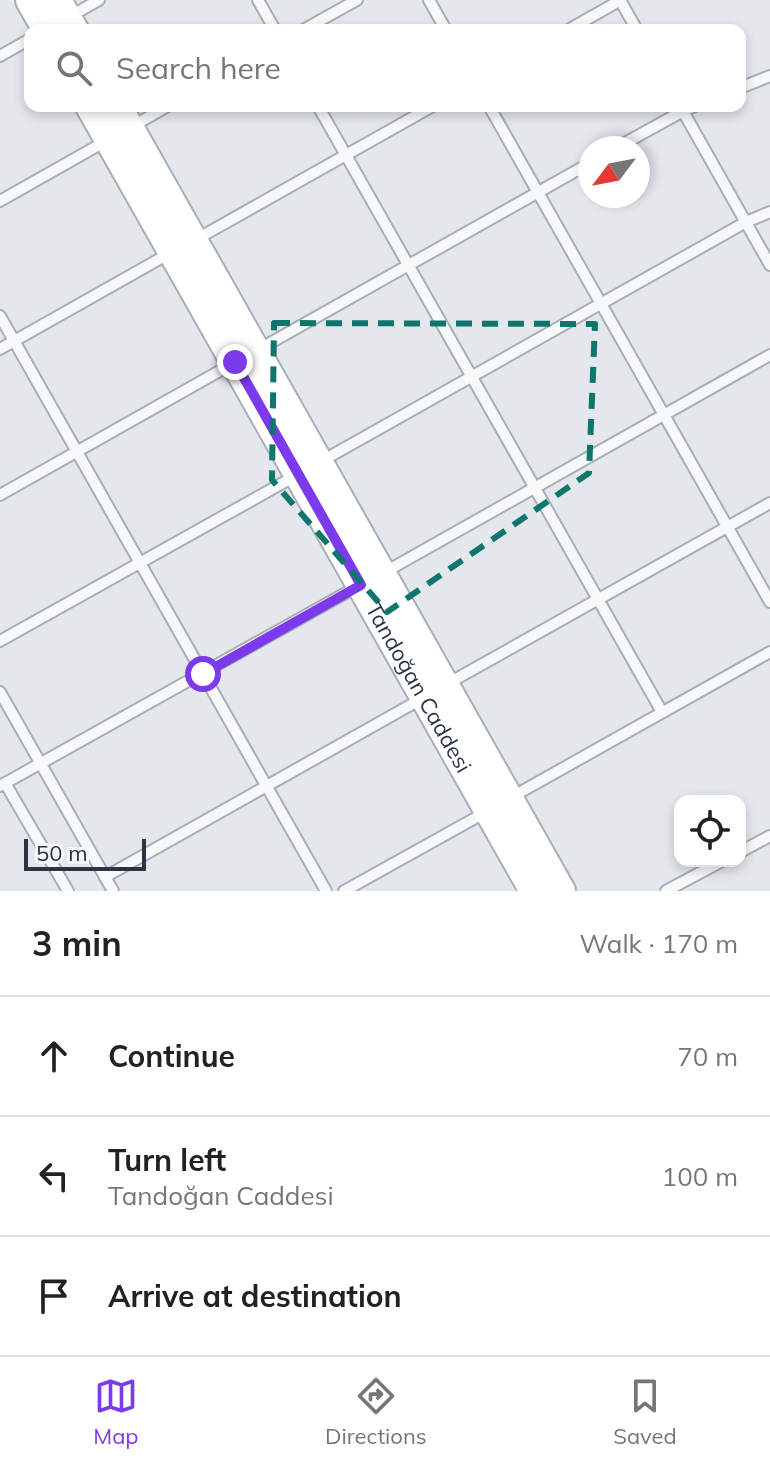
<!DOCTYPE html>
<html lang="en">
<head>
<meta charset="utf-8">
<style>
	:root { --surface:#fff; --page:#f2f2f2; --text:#222; --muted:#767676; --line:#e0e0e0; --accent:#7c3aed }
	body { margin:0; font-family:Mulish,sans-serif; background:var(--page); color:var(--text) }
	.controls { position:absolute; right:24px; bottom:24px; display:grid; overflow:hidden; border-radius:16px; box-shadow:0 4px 12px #0003 }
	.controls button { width:72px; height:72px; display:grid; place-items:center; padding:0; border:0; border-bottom:2px solid var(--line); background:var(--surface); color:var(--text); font:40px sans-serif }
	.compass { position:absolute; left:578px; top:136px; width:72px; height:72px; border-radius:50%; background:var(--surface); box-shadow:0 4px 12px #0003; rotate:238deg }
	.scale { position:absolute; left:24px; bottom:20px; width:122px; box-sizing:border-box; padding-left:8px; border:4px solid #2b3445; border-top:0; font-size:22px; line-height:28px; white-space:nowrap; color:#2b3445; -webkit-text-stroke:6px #f4f6f9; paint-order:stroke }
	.stop { position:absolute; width:24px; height:24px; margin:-18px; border:6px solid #7c3aed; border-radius:50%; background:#fff }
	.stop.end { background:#7c3aed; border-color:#fff; box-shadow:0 2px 8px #0008 }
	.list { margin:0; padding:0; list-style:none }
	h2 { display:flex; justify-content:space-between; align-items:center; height:104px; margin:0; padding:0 32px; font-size:34px }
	h2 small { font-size:26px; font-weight:400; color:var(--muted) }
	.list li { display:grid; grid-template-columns:52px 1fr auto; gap:24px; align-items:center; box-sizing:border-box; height:120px; padding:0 32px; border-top:2px solid var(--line) }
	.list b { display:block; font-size:30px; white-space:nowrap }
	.list p { margin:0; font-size:26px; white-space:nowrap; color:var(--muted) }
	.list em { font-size:26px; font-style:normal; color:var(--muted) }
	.icon { flex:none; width:44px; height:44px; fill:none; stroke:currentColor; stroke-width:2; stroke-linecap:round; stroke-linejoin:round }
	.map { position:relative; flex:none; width:770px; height:891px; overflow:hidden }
	.search { position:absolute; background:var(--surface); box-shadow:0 4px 12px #0003; left:24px; right:24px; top:24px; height:88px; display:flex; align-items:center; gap:20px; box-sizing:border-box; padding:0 28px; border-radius:16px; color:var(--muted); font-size:30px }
	.sheet { height:464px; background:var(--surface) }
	nav { display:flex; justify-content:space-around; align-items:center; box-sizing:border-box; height:112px; border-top:2px solid var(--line); background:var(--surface); font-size:22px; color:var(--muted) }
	nav a { display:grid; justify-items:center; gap:4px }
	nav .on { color:var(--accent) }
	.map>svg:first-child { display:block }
</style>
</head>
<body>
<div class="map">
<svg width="770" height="891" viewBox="0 0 770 891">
	<rect width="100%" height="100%" fill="#e4e7ec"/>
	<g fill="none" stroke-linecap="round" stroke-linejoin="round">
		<!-- lane casing -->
		<g stroke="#a9aeb7" stroke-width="14">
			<g id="lane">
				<path d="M258,0L275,30"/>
				<path d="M429,0L446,30"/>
				<path d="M620,0L637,30"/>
				<path d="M69,17L99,0"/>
				<path d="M303,30L357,0"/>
				<path d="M568,30L621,0"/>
				<path d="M0,56L30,39"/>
				<path d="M740,88L770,76"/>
				<path d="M318,106L662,712"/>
				<path d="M489,106L770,602"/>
				<path d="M680,106L770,265"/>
				<path d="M131,127L168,106"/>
				<path d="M616,148L683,111L695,106"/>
				<path d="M0,201L106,141"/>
				<path d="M195,240L433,106"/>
				<path d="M0,316L326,891"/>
				<path d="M0,349L172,252"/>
				<path d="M256,351L590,163"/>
				<path d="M320,462L746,222L770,212"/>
				<path d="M0,495L232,364"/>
				<path d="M385,572L770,355"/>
				<path d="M0,641L297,475"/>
				<path d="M447,684L770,503"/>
				<path d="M0,692L113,891"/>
				<path d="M5,783L68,891"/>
				<path d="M0,786L360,585"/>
				<path d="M510,798L770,652"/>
				<path d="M740,852L770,836"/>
				<path d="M105,877L423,698"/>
				<path d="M344,891L486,812"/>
				<path d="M666,891L722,861"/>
			</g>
		</g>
		<!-- secondary casing -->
		<g stroke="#a9aeb7" stroke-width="32">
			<g id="secondary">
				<path d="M30,0L47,30"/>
				<path d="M57,0L74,30"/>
				<path id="s1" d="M90,106L534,891"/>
				<path d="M117,106L561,891"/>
			</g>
		</g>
		<!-- lane -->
		<use href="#lane" stroke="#f7f8fa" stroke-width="10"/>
		<!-- secondary -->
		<use href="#secondary" stroke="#fff" stroke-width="28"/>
	</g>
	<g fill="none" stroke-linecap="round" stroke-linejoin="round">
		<!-- route -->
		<path stroke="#7c3aed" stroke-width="10" d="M203,674L361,585L235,362"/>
	</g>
	<!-- marked area -->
	<path fill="none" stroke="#0f766e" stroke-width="6" stroke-dasharray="16 10" stroke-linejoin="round" d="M274,323L595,324L589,473L387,612L272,480Z"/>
	<g text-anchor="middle" stroke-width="8" stroke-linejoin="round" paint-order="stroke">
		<!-- street labels -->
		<g font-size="22" fill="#2b3445" stroke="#f4f6f9">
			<text dy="8" stroke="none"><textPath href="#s1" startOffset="668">Tandoğan Caddesi</textPath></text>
		</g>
	</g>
</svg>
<div class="controls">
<button><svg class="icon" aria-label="locate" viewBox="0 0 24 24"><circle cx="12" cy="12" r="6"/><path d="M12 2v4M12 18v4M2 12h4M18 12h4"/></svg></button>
</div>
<svg class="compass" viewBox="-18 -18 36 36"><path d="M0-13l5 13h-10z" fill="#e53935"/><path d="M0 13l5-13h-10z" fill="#767676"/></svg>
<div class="scale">50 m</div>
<div class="stop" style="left:203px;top:674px"></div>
<div class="stop end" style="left:235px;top:362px"></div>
<div class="search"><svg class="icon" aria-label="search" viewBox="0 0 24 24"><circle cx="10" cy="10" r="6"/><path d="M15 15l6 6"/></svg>Search here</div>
</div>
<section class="sheet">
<h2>3 min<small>Walk · 170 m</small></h2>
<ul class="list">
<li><svg class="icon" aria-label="ahead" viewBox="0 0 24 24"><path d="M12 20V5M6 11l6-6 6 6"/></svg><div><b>Continue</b></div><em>70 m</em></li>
<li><svg class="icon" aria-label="left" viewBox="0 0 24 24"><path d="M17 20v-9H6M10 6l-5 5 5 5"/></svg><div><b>Turn left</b><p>Tandoğan Caddesi</p></div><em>100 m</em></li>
<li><svg class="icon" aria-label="arrive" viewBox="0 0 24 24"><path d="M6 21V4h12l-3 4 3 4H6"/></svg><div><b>Arrive at destination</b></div></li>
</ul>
</section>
<nav>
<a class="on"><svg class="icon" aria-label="map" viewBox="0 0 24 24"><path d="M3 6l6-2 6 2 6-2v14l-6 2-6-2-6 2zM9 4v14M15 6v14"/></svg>Map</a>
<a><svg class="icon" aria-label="directions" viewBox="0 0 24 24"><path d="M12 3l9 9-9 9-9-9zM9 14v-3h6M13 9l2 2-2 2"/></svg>Directions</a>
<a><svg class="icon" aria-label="saved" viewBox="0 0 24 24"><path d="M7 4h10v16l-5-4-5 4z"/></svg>Saved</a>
</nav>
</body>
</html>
